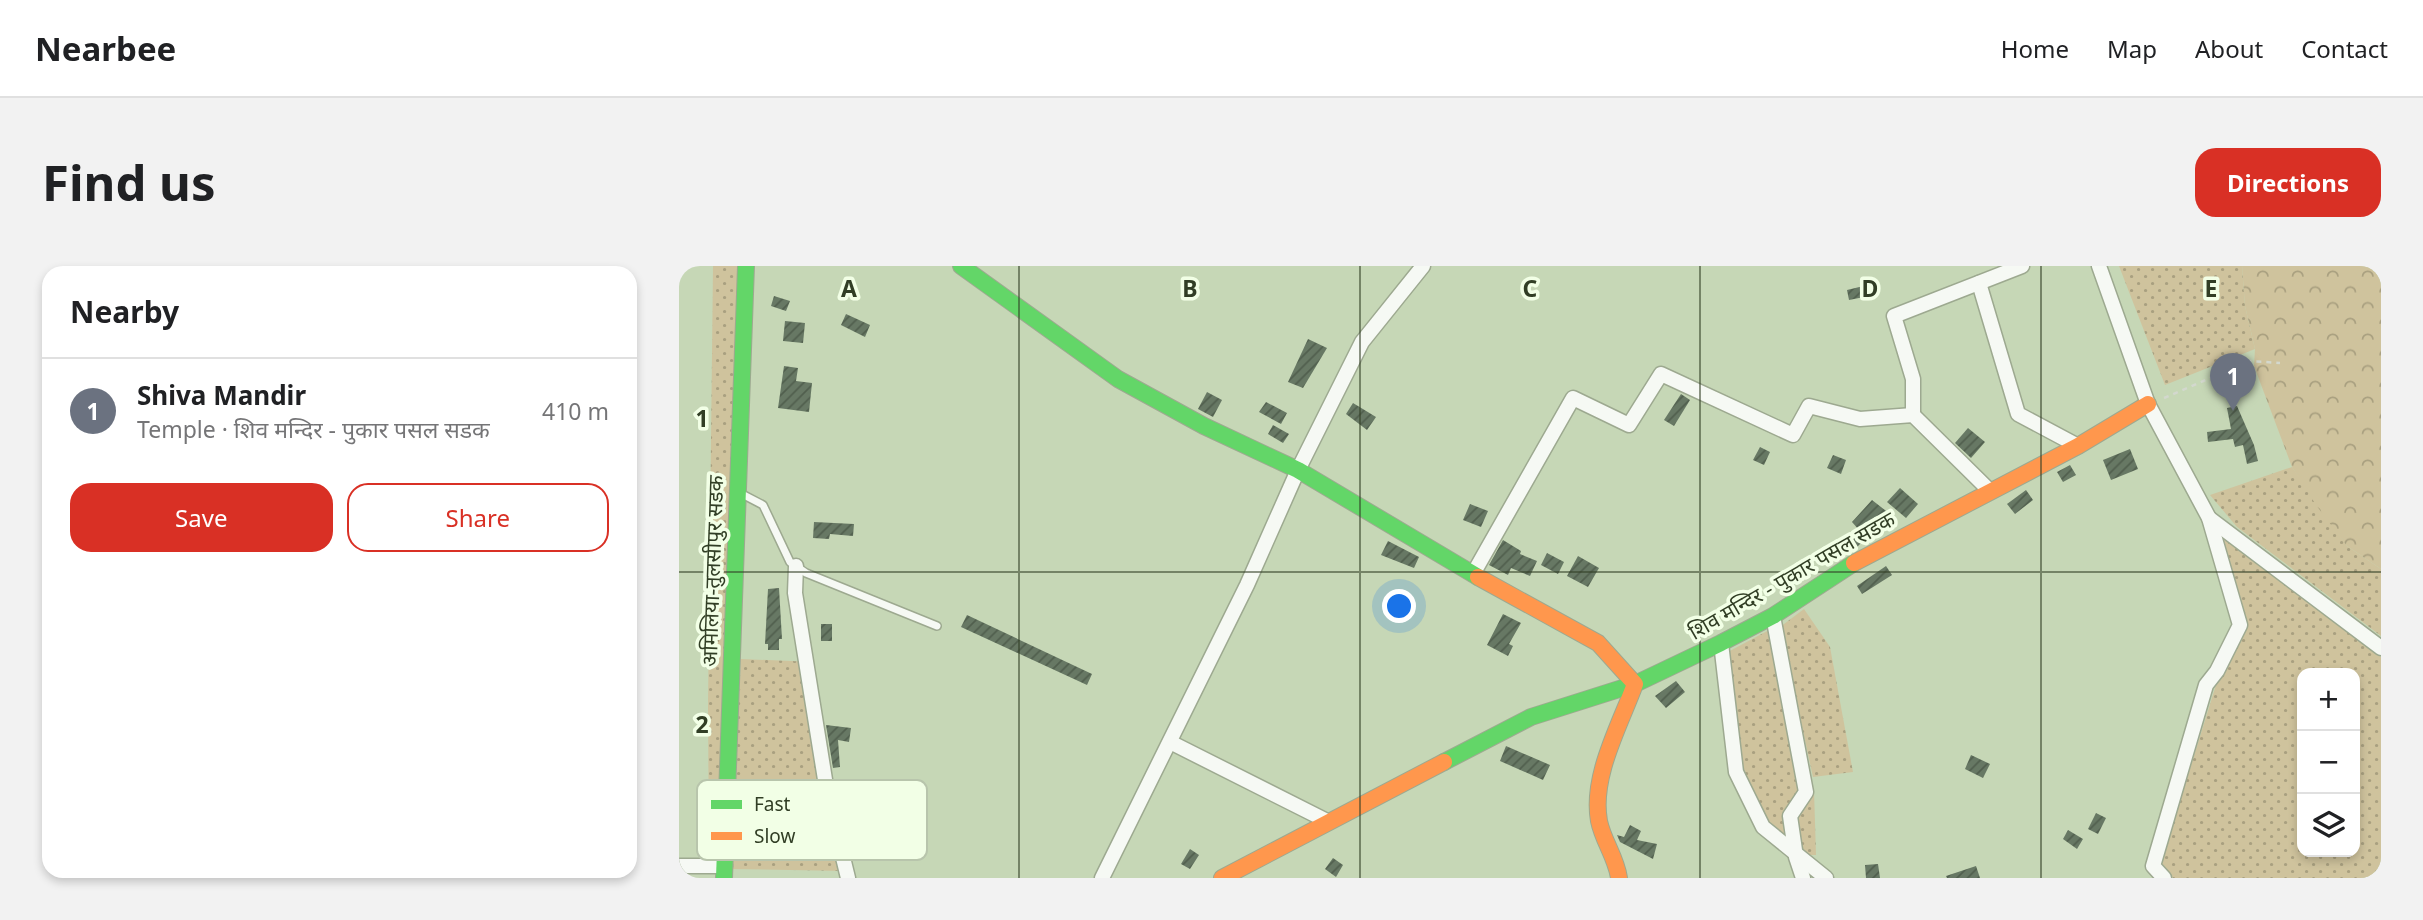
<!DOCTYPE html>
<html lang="en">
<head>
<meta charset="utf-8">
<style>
	:root { --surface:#fff; --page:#f2f2f2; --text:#202124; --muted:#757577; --line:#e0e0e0; --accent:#d93025 }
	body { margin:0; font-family:"Noto Sans","Noto Sans Devanagari",sans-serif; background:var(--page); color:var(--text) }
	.controls { position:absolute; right:21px; bottom:21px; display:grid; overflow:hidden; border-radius:14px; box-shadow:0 4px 10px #0003 }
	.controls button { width:63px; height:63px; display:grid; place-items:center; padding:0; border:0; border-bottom:2px solid var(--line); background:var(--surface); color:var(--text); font:35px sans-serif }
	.you { position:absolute; left:721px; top:341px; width:24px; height:24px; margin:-18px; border:5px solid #fff; border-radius:50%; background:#1a73e8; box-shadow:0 0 0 10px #1a73e833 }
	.badge { display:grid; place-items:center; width:46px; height:46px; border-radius:50%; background:var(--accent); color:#fff; font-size:23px; font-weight:700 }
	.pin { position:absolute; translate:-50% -58px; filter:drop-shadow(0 2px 4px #0008) }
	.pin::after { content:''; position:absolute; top:37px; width:24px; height:21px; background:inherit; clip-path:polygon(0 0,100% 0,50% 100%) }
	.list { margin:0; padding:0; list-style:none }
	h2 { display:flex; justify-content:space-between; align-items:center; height:91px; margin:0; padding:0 28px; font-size:30px }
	h2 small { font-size:23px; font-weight:400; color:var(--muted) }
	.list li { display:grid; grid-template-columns:46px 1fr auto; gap:21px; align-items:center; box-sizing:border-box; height:105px; padding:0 28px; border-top:2px solid var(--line) }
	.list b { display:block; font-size:26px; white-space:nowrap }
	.list p { margin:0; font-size:23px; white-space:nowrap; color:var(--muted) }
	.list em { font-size:23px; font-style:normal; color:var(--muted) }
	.actions { display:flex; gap:14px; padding:21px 28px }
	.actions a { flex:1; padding:16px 0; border:2px solid var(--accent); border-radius:21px; text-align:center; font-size:24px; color:var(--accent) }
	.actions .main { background:var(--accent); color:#fff }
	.icon { flex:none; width:38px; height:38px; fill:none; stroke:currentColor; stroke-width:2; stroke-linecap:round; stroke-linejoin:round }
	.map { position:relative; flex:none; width:1702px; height:612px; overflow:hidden; border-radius:21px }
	header { display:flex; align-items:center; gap:42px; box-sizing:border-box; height:98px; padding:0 35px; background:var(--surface); border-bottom:2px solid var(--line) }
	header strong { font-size:33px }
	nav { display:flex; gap:38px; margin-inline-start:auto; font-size:24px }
	.intro { display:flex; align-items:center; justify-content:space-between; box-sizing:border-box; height:168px; padding:0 42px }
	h1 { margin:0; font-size:49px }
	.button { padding:18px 32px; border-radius:21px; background:var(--accent); color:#fff; font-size:24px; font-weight:700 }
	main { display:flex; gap:42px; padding:0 42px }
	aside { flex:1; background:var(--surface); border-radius:21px; box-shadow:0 4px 10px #0003 }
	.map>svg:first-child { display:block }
</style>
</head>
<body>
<header>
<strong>Nearbee</strong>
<nav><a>Home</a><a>Map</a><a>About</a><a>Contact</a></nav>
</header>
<div class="intro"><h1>Find us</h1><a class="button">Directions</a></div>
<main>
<aside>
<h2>Nearby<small></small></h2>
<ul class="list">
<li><span class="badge" style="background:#6b7280">1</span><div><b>Shiva Mandir</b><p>Temple · शिव मन्दिर - पुकार पसल सडक</p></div><em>410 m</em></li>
</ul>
<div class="actions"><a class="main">Save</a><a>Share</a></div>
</aside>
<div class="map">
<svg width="1702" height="612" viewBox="0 0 1702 612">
	<defs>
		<pattern id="grass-dots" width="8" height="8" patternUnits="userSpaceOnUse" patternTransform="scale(1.75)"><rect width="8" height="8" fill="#cfc39d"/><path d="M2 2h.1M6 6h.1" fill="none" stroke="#a9a080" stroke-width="1.8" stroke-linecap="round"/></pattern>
		<pattern id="forest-crowns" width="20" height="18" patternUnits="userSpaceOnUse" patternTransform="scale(1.75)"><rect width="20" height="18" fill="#cfc39d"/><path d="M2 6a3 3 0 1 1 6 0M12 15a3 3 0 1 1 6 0" fill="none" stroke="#a9a080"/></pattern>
		<pattern id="building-hatch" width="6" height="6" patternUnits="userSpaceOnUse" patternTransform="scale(1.75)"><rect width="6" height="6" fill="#677864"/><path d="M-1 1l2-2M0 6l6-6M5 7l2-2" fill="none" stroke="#515f4e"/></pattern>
	</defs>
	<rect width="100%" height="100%" fill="#c6d7b6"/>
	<!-- grass -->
	<g fill="url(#grass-dots)" fill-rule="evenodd">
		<path d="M34,0H59L38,587L30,588L29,441Z"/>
		<path d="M1440,0H1563L1566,40L1576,83L1486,119Z"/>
		<path d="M1613,201L1668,280L1702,303V370L1558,261L1531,229Z"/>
		<path d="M1542,271L1702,391V612H1494L1482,596L1537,419L1567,360ZM1623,407H1676V586H1623Z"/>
		<path d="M1125,343L1151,381L1174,506L1134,511L1101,361Z"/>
		<path d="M1092,363L1122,521L1105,544L1109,575L1088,559L1063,506L1047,387Z"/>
		<path d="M62,393L135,396V495L165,605L52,603Z"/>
		<path d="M1135,525L1137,589H1124L1116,553Z"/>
	</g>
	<!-- forest -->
	<path fill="url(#forest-crowns)" d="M1563,0H1702V303L1668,280L1637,239L1613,201L1575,100L1576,83L1566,40Z"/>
	<!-- building -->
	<g fill="url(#building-hatch)">
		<path d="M1197,17L1200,28L1170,34L1168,24Z"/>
		<path d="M95,30L111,35L107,45L92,40Z"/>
		<path d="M167,48L191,59L186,71L162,59Z"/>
		<path d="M106,55L126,57L124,77L104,75Z"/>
		<path d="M629,73L648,82L624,122L609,116Z"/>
		<path d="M105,100L119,102L117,115L133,117L130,146L99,142Z"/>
		<path d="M528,126L543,134L534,151L519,143Z"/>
		<path d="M1002,128L1011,134L995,160L985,154Z"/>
		<path d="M587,136L608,147L602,158L580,146Z"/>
		<path d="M674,137L697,151L688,164L667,148Z"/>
		<path d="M1558,140L1575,179L1579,195L1568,198L1564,179L1556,181L1554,173L1529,176L1528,166L1552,163L1548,142Z"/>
		<path d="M594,159L610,168L604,177L589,168Z"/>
		<path d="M1289,162L1306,176L1292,192L1276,177Z"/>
		<path d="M1081,181L1091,186L1085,199L1074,194Z"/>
		<path d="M1451,183L1459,203L1432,214L1424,194Z"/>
		<path d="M1154,189L1167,194L1162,208L1148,202Z"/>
		<path d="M1391,199L1397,209L1384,216L1378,206Z"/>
		<path d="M1221,222L1239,238L1227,252L1208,236Z"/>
		<path d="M1347,224L1354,234L1336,248L1328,238Z"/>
		<path d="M1193,234L1211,248L1178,281L1171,273L1180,264L1173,256Z"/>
		<path d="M791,238L809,245L802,261L784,254Z"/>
		<path d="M135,256L175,258L174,270L151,268L150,273L134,272Z"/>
		<path d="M824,274L842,285L841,288L858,295L851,310L832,302L829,309L810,299Z"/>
		<path d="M709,275L740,291L735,302L702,289Z"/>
		<path d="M868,287L885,296L879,308L862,299Z"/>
		<path d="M899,290L920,302L909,321L888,310Z"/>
		<path d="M1207,300L1213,309L1183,328L1178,320Z"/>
		<path d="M100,322L103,373H100V384H89V378H86L89,323Z"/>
		<path d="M824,348L842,357L830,378L834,380L829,390L808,379Z"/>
		<path d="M288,349L413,408L408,419L282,361Z"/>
		<rect x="142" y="358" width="11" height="17"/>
		<path d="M997,415L1006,426L987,442L976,430Z"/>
		<path d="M147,459L172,462L170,476L159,474L161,501L154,502Z"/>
		<path d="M827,480L871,499L864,514L821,495Z"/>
		<path d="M1292,489L1311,498L1304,512L1286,503Z"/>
		<path d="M1417,547L1427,552L1419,568L1409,563Z"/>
		<path d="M951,559L962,565L958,574L978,578L974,593L941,576L938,569L945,571Z"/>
		<path d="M1389,564L1404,573L1398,583L1384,573Z"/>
		<path d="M511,583L520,589L511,603L502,598Z"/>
		<path d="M654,592L664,599L657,611L646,603Z"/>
		<path d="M1199,598L1201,612H1187L1186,599Z"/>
		<path d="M1297,600L1301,612H1268L1267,610Z"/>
	</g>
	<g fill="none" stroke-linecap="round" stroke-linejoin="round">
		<!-- lane casing -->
		<g stroke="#9da990" stroke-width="10">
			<path id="lane" d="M61,227L84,239L111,296L127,307L258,360"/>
		</g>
		<!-- street casing -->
		<g stroke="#9da990" stroke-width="17">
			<g id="street">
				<path d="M1420,0L1469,138L1530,252L1561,359L1538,405L1527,419L1474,600L1485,612"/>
				<path d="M1300,17L1339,148L1399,180"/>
				<path d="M1234,149V113L1215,50L1343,0"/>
				<path d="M1530,252L1702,382"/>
				<path d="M117,300L116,327L148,526L169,612"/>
				<path d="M794,308L894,132L950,159L982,108L1114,169L1130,140L1181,153L1234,149L1311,225"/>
				<path d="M1094,350L1127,526L1111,550L1117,591L1124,612"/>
				<path d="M1042,377L1057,506L1084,561L1147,612"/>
				<path d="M491,476L650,556"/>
				<path d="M0,600H46"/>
				<path d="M423,612L568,319L619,204L683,76L744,0"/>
			</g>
		</g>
		<!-- fast casing -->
		<g stroke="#9da990" stroke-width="18">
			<g id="fast">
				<path d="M282,0L439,113L525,160L619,204L799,311"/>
				<path d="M765,496L852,451L956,418L1042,377L1094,350L1175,297"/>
				<path d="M45,612L67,0"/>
			</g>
		</g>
		<!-- slow casing -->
		<g stroke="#9da990" stroke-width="18">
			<g id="slow">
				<path d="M1175,297L1399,180L1469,138"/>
				<path d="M799,311L919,377L956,418C941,459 912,510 920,555C924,575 937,591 940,612"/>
				<path d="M543,612L765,496"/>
			</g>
		</g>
		<!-- path -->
		<path stroke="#d3d8ce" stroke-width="2.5" stroke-dasharray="5 5" stroke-linecap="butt" d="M1485,132L1571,95L1601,97"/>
		<!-- lane -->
		<use href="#lane" stroke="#f6f9f4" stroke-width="7"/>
		<!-- street -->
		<use href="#street" stroke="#f6f9f4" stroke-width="14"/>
		<!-- fast -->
		<use href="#fast" stroke="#63d668" stroke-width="16"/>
		<!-- slow -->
		<use href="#slow" stroke="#ff974d" stroke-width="16"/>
	</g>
	<!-- grid -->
	<path fill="none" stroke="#313e25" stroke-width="2" stroke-opacity="0.55" d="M340,0V612M681,0V612M1021,0V612M1362,0V612M0,306H1702"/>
	<g text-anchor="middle" stroke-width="7" stroke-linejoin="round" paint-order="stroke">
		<!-- street labels -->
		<g font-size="21" fill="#313e25" stroke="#f2ffe6">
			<text transform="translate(34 305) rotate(-88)" y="7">अमिलिया-तुलसीपुर सडक</text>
			<text transform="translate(1113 310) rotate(-30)" y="7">शिव मन्दिर - पुकार पसल सडक</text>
		</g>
	</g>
	<!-- legend -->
	<rect x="18" y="514" width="230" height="80" rx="10" fill="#f2ffe6" stroke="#b8c5ac" stroke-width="2"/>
	<rect x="32" y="534" width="31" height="9" fill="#63d668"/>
	<rect x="32" y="566" width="31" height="8" fill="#ff974d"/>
	<g font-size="19" fill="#313e25">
		<text x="75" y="545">Fast</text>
		<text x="75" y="577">Slow</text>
	</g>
	<g font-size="23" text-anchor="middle" font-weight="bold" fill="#313e25" stroke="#f2ffe6" stroke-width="7" stroke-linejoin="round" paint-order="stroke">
		<text x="170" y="31">A</text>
		<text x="511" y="31">B</text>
		<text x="851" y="31">C</text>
		<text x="1191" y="31">D</text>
		<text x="1532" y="31">E</text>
		<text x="23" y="161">1</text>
		<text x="23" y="467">2</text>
	</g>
</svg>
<div class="controls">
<button>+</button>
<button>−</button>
<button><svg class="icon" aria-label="layers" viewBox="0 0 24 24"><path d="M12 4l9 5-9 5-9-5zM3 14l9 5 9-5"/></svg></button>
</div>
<div class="you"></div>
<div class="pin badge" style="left:1554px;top:145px;background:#6b7280">1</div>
</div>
</main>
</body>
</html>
